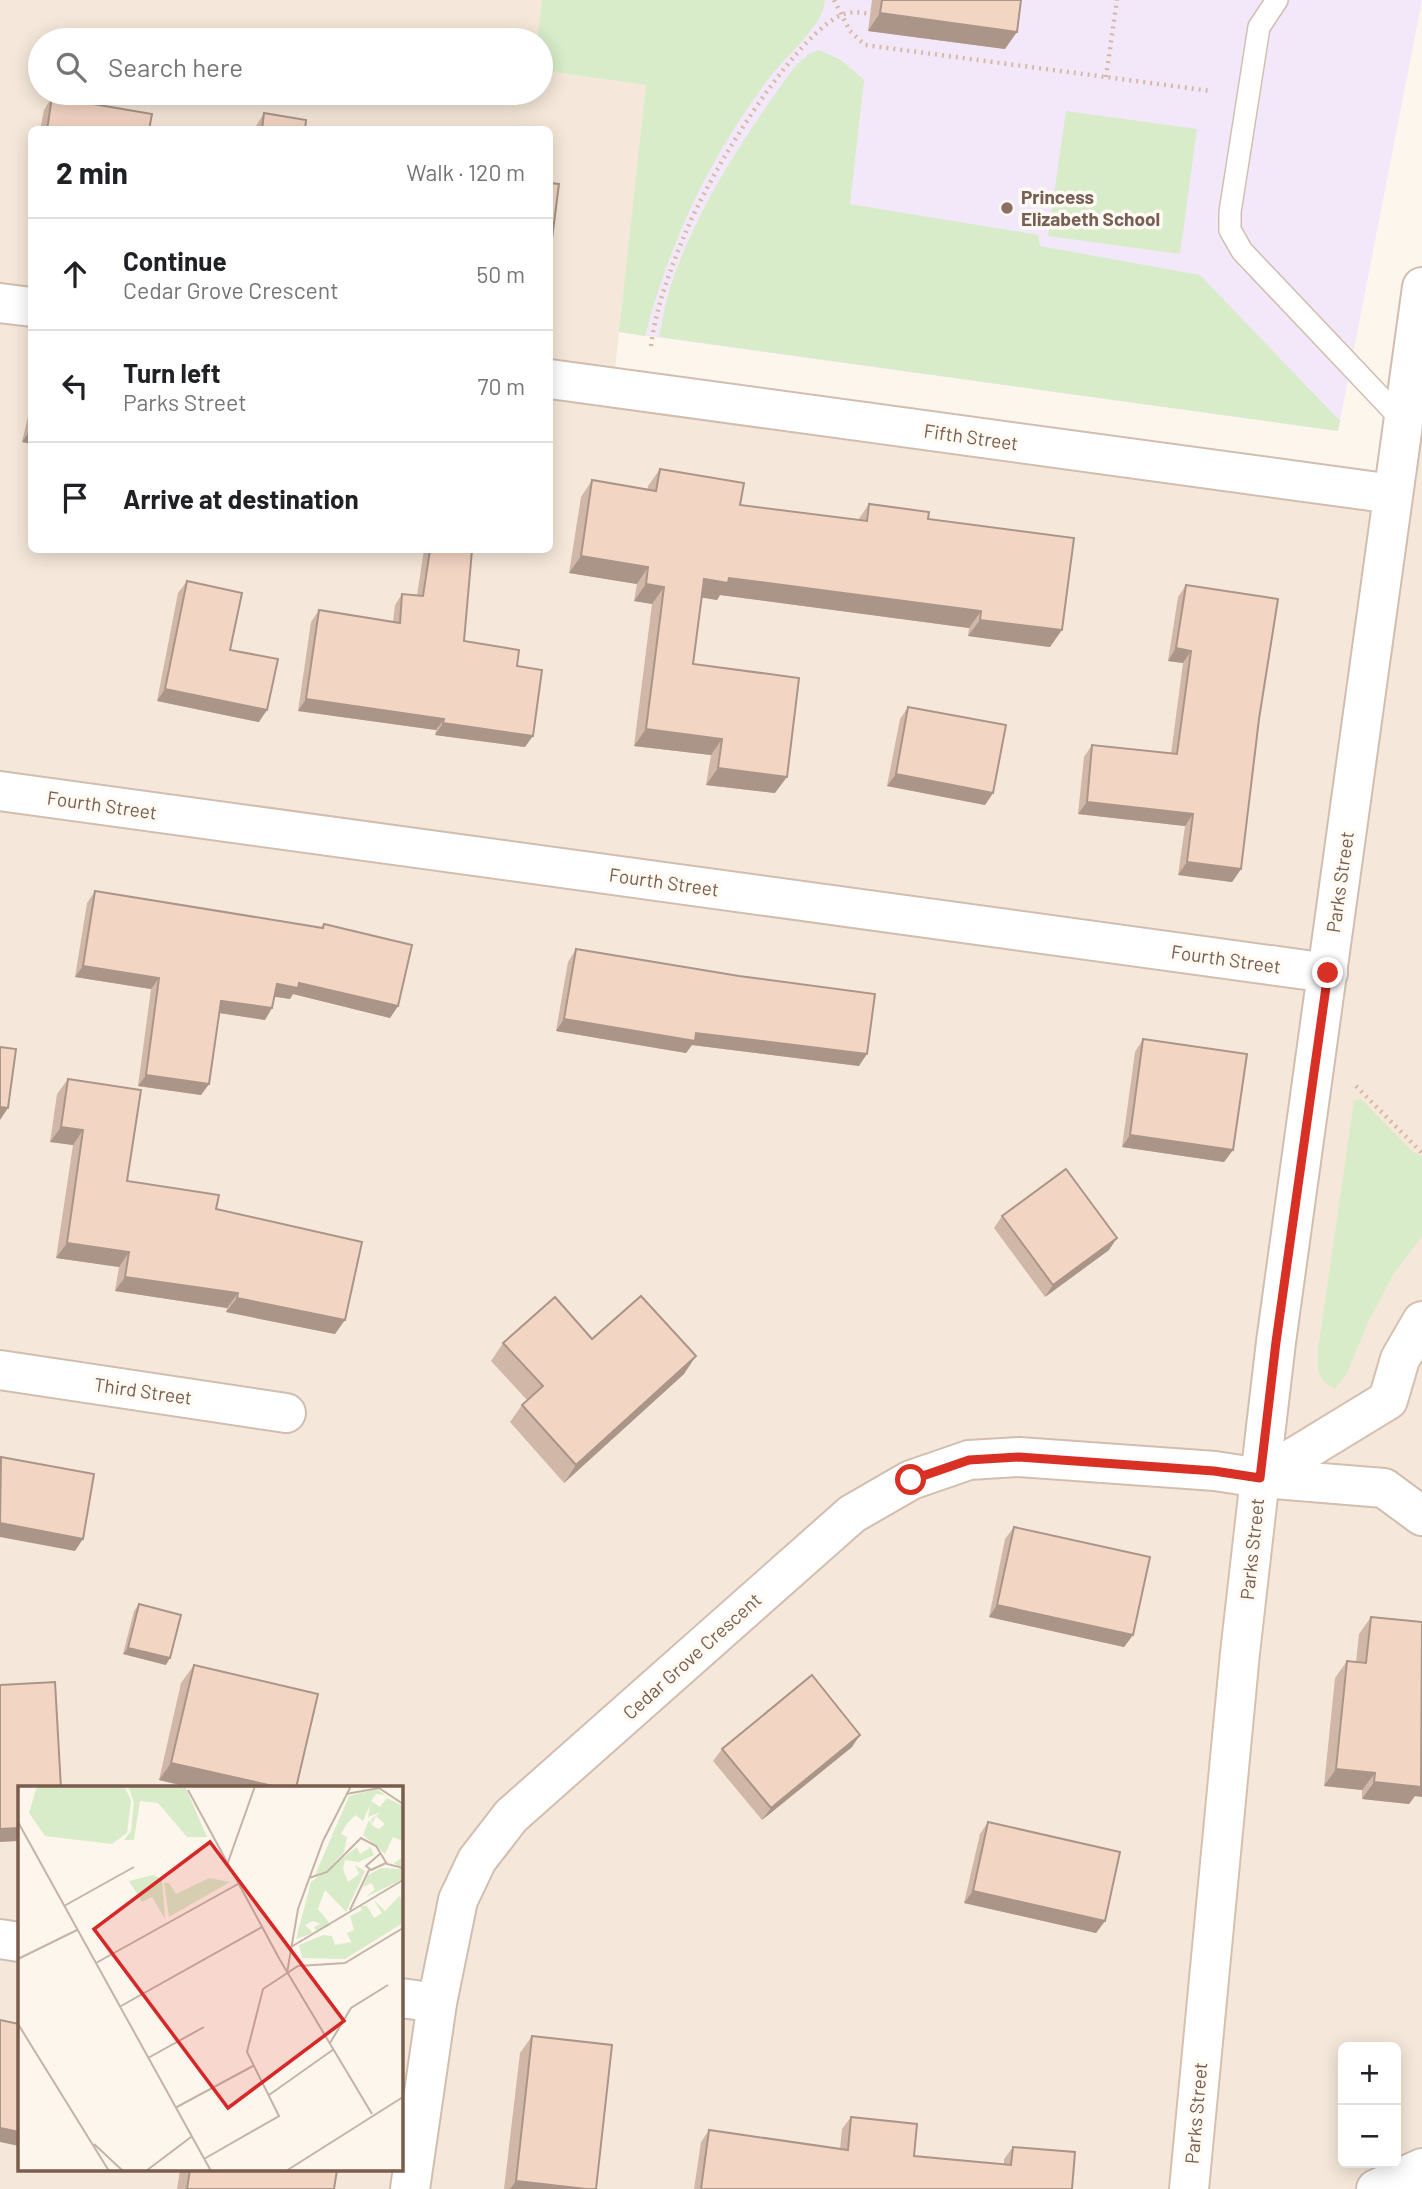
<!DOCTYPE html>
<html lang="en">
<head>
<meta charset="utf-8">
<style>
	:root { --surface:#fff; --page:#f6f6f6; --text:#202124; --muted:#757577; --line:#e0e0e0 }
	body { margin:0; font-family:Barlow,sans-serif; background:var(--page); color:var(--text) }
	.controls { position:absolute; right:21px; bottom:21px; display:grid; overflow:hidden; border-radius:10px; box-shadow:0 4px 18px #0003 }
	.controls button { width:63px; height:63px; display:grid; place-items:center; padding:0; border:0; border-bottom:2px solid var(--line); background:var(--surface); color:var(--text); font:35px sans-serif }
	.stop { position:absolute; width:21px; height:21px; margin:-16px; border:5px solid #d93025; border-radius:50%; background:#fff }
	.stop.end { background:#d93025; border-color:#fff; box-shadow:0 2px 7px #0008 }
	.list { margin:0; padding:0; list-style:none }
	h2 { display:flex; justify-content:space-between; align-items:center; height:91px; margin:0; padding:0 28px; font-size:30px }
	h2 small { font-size:23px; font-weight:400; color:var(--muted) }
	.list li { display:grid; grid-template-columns:46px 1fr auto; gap:21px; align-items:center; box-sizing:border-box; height:112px; padding:0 28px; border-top:2px solid var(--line) }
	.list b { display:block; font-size:26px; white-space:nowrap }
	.list p { margin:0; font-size:23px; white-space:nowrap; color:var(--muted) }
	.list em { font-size:23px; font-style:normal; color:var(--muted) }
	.icon { flex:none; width:38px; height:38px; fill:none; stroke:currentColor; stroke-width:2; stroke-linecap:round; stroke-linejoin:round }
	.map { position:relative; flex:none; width:1422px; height:2189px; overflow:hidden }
	.search { position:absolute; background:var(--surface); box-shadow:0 4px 18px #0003; left:28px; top:28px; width:525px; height:77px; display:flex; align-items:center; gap:18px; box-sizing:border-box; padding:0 24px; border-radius:38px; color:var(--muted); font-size:26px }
	.panel { position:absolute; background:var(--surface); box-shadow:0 4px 18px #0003; left:28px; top:126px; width:525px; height:427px; border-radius:10px }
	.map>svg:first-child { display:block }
</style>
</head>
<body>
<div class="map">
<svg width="1422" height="2189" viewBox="0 0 1422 2189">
	<rect width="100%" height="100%" fill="#fdf6ec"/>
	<!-- residential -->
	<path fill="#f5e8da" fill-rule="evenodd" d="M0,0H656L613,387L1393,494L1422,287V2189H0ZM40,40H541V93H40ZM32,130H550V550H32ZM19,1788H401V2170H19ZM1343,2047H1396V2163H1343Z"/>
	<!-- education -->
	<path fill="#f3e8fa" d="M656,0H1422L1338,431L619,332Z"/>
	<!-- green -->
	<g fill="#d8ecc9">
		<path d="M542,0H825C824,25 785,57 770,77C711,154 669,243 645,336L619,332L646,85L541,70V40H537Z"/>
		<path d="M819,50L841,60L864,80L850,204L1038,235L1040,246L1200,275L1340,421L1338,431L659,337C662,323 664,309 668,295C691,215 747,132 796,65L809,54Z"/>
		<path d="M1066,111L1197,129L1180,254L1048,236Z"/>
		<path d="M1361,1099L1412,1151L1422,1157V1236L1393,1275L1369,1320L1346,1375L1335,1388C1317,1381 1317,1368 1318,1350L1354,1101Z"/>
	</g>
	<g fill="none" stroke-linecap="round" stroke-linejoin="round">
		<!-- lane casing -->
		<g stroke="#d1beb0" stroke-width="24">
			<path id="lane" d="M1277,0L1259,27L1230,212V230L1242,251L1403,421"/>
		</g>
		<!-- street casing -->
		<g stroke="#d1beb0" stroke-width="42">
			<g id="street">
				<path d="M0,303L32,307"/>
				<path d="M550,379L1393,494"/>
				<path d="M0,791L1328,973"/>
				<path d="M0,1370L286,1413"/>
				<path d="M1260,1478L1276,1342L1422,287"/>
				<path d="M0,1939L19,1942"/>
				<path d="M401,1998L437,2003"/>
				<path d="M410,2189L437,2003L458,1900L477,1860L511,1816L852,1514L911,1480L969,1460L1019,1457L1215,1471L1260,1478L1384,1488L1422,1516"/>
				<path d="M1376,2189L1422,2168"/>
			</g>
		</g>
		<!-- secondary casing -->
		<g stroke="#d6c0b0" stroke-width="42">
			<path id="secondary" d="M1189,2189L1240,1653L1260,1478L1388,1400L1400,1359L1422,1321"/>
		</g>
		<!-- path -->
		<g stroke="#d9b8a5" stroke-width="4.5" stroke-dasharray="2 5" stroke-linecap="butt">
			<path d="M834,0L850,31L865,45L1211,91"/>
			<path d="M1106,77L1117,0"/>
			<path d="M651,346C656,307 670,270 685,234C707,179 788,43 839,16C849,11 859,12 870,14"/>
			<path d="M1356,1086L1422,1153"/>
		</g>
		<!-- lane -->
		<use href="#lane" stroke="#fff" stroke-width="21"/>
		<!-- street -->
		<use href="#street" stroke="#fff" stroke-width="38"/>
		<!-- secondary -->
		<use href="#secondary" stroke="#fff" stroke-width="38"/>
	</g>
	<!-- wall -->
	<g fill="#d1b7a8">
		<path d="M872,0H1021L1005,49L868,31Z"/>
		<path d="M52,97L149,130H40L44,110Z"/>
		<path d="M264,113L305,130H255L256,126Z"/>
		<path d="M32,399V444L22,442Z"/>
		<path d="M660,469L740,505L858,520L869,504L928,519L1050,647L968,636L969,628L720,595L717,600L701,597L693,664L775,793L706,785L711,755L634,746L652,604L634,601L637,584L569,573L581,497L592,480L648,489V486Z"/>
		<path d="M424,550H472L464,641L517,666L525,747L435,735L436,730L298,711L311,622L319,610L393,622L395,605L402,594L417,595Z"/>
		<path d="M187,581L230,650L259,722L157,701L178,593Z"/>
		<path d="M1186,585L1259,719L1241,869L1232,882L1178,875L1185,826L1078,814L1084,757L1092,745L1171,754L1183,663L1168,661L1178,597Z"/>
		<path d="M908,707L993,793L985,805L887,786L900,719Z"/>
		<path d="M95,891L321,928L324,924L398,1006L390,1018L293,994L290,999L274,996L272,1008L265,1020L219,1013L209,1084L201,1095L138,1086L151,989L75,977L87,903Z"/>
		<path d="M576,949L859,1066L692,1045L686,1053L556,1031L568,962Z"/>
		<path d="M1143,1039L1233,1150L1224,1162L1122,1147L1135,1052Z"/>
		<path d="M68,1079L127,1181L216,1209L335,1334L226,1312L227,1308L115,1291L119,1267L56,1258L73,1145L50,1142L57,1094Z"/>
		<path d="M1002,1216L1109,1250L1045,1297L994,1228Z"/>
		<path d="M592,1339L684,1374L564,1483L510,1422L522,1405L527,1400L491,1361L503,1343Z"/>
		<path d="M1014,1527L1133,1635L1124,1647L989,1617L1005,1539Z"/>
		<path d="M139,1604L166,1665L123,1654L134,1611Z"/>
		<path d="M1371,1617L1422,1622V1797L1415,1796L1409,1804L1362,1799V1790L1324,1786L1335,1678L1347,1661L1356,1662L1359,1634Z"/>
		<path d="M194,1665L296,1788H193L159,1780L181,1683Z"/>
		<path d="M852,1747L762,1820L713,1761L722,1749Z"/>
		<path d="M988,1822L1105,1921L1096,1933L964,1903L980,1834Z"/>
		<path d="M532,2036L596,2189H504L520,2053Z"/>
		<path d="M851,2117L914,2156L1004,2164V2159L1013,2147L1072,2189H694L701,2142L709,2130L840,2149L842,2129Z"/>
		<path d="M180,2170H337L334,2189H177Z"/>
	</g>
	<!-- shaded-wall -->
	<g fill="#aa9588">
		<path d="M880,13L1017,32L1005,49L868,31Z"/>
		<path d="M29,432H32V444L22,442Z"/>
		<path d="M581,556L648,567L637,584L569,573Z"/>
		<path d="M729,578L981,611L969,628L720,595L717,600L692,596L704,579Z"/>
		<path d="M646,584L664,587L652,604L634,601Z"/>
		<path d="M980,620L1062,630L1050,647L968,636Z"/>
		<path d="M1176,648L1191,651L1183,663L1168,661Z"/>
		<path d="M165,689L267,710L259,722L157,701Z"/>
		<path d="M306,699L444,719L436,730L298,711Z"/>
		<path d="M443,723L533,736L525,747L435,735Z"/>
		<path d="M646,729L722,739L711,755L634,746Z"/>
		<path d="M718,768L787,777L775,793L706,785Z"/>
		<path d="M896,774L993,793L985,805L887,786Z"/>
		<path d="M1087,802L1193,814L1185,826L1078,814Z"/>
		<path d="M1187,862L1241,869L1232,882L1178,875Z"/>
		<path d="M83,966L159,978L151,989L75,977Z"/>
		<path d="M299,983L398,1006L390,1018L293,994L290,999L269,996L277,984Z"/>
		<path d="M221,1001L272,1008L265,1020L213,1012Z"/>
		<path d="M564,1019L696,1033L867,1054L859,1066L692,1045L686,1053L556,1031Z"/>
		<path d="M146,1075L209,1084L201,1095L138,1086Z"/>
		<path d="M0,1107L8,1108L0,1120Z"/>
		<path d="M61,1127L83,1130L73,1145L50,1142Z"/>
		<path d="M1130,1135L1233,1150L1224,1162L1122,1147Z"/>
		<path d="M1117,1238L1109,1250L1045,1297L1053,1285Z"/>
		<path d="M67,1243L129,1252L119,1267L56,1258Z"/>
		<path d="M125,1277L238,1293L227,1308L115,1291Z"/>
		<path d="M237,1298L345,1320L335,1334L226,1312Z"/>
		<path d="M696,1356L684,1374L564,1483L576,1465Z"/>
		<path d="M0,1523L83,1539L75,1551L0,1537Z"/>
		<path d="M997,1605L1133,1635L1124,1647L989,1617Z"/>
		<path d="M128,1648L170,1658L166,1665L123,1654Z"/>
		<path d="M860,1735L852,1747L762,1820L771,1808Z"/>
		<path d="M171,1763L282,1788H193L159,1780Z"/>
		<path d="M1336,1769L1375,1773L1362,1790L1324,1786Z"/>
		<path d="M1422,1778V1797L1415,1796L1409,1804L1362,1799L1374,1782Z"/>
		<path d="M19,1828V1841L0,1842V1829Z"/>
		<path d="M973,1891L1105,1921L1096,1933L964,1903Z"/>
		<path d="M0,2128L19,2132V2146L0,2142Z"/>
		<path d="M516,2181L586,2189H510Z"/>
	</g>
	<!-- building -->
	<g fill="#f3d5c3" stroke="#aa9588" stroke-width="2">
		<path d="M882,0H1021L1017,32L880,13Z"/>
		<path d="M52,97L152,114L149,130H47Z"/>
		<path d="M264,113L306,120L305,130H262Z"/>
		<path d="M550,183L559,184L551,247H550Z"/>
		<path d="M660,469L744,483L740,505L867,521L869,504L929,512L928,519L1074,538L1062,630L980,620L981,611L729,578L728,583L704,579L693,664L799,678L787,777L718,768L722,739L646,729L664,587L646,584L648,567L581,556L592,480L656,491Z"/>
		<path d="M430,550H472L464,641L519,650L517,666L542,670L533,736L443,723L444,719L306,699L319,610L400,623L402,594L423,596Z"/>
		<path d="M187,581L242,593L230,650L278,659L267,710L165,689Z"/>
		<path d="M1186,585L1278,599L1259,719L1241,869L1187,862L1193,814L1087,802L1092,745L1177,754L1191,651L1176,648Z"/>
		<path d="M908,707L1006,725L993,793L896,774Z"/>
		<path d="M95,891L323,928L324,924L412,945L398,1006L299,983L298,988L277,984L272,1008L221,1001L209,1084L146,1075L159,978L83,966Z"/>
		<path d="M576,949L739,976L875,994L867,1054L696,1033L695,1041L564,1019Z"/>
		<path d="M1143,1039L1247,1054L1233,1150L1130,1135Z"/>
		<path d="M0,1047L16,1049L8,1108L0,1107Z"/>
		<path d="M68,1079L141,1090L127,1181L219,1195L216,1209L362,1242L345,1320L237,1298L238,1293L125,1277L129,1252L67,1243L83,1130L61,1127Z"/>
		<path d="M1066,1169L1117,1238L1053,1285L1002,1216Z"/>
		<path d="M641,1296L696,1356L576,1465L522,1405L543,1386L503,1343L555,1297L592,1339Z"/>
		<path d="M1,1457L94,1474L83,1539L0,1523Z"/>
		<path d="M1014,1527L1150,1557L1133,1635L997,1605Z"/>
		<path d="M139,1604L181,1615L170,1658L128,1648Z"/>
		<path d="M1371,1617L1422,1622L1421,1787L1374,1782L1375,1773L1336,1769L1347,1661L1366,1663Z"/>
		<path d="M194,1665L318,1694L296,1788H282L171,1763Z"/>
		<path d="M812,1675L860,1735L771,1808L722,1749Z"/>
		<path d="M55,1682L61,1788H19V1828L0,1829V1685Z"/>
		<path d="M988,1822L1120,1852L1105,1921L973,1891Z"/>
		<path d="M0,2020L19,2024V2132L0,2128Z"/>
		<path d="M532,2036L612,2045L596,2189H586L516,2181Z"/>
		<path d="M851,2117L917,2124L914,2156L1011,2165L1013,2147L1075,2152L1072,2189H701L709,2130L848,2150Z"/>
		<path d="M190,2170H337L334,2189H187Z"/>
	</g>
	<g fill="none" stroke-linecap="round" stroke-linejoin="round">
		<!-- route -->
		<path stroke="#d93025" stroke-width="9" d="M911,1480L969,1460L1019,1457L1214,1471L1260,1478L1276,1342L1328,973"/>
	</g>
	<!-- markers -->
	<circle fill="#8d6e63" stroke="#fffaf3" stroke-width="2.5" cx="1007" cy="208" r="7"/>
	<g text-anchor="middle" stroke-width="7" stroke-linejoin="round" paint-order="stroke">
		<!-- education labels -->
		<g font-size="19" font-weight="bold" fill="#785e54" stroke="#fffaf3" text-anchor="start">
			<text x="1021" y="204">Princess<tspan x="1021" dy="22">Elizabeth School</tspan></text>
		</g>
		<!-- street labels -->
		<g font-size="19" fill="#7a5c4d" stroke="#fffaf3">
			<text transform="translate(971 437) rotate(8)" y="7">Fifth Street</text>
			<text transform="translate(102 805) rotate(8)" y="7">Fourth Street</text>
			<text transform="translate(664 882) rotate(8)" y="7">Fourth Street</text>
			<text transform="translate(1340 882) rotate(-82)" y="7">Parks Street</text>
			<text transform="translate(1226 959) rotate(8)" y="7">Fourth Street</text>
			<text transform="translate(143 1391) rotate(8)" y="7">Third Street</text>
			<text transform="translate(1252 1549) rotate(-84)" y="7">Parks Street</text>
			<text transform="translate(692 1656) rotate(-42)" y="7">Cedar Grove Crescent</text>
			<text transform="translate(1196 2113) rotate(-85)" y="7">Parks Street</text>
		</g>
	</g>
	<!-- overview -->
	<g transform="translate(18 1786)">
		<rect width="385" height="385" fill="#fdf6ec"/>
		<path d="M19,0H106L113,14L109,47L94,58L27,50L11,27ZM110,0H167L189,51H169L140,17L122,15L116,54H106L113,45L116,17ZM359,3L367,9L358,8L353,15L362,21L369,12L385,20V55L375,51L367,68L345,49L351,34L356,41L361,43L367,38L358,30L354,38L353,33L363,26L350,31L352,19L345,35L337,29L328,39L323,48L329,51L326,66L309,85L297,89L331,10ZM339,61L342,68L353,61L356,69L341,76L327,74L325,83L330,96L341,88L337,79L347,85L328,126L307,104L300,123L313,139L299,146L296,141L302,138L295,135L287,139L295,147L278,153L293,96ZM385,71V93L348,111L357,103L353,97L344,102L338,116L350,89L363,82L382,83L376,77ZM135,89L144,93L147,133L134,111L124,116L111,95ZM191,92L212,96L151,131L146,97H151L158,108ZM381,110L385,114V137L327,173L284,172L281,159L305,149L314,150L317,159L333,156L329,147L336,144L332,130L344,124L342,120H349L356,132L364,127L355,113L367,125Z" fill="#d8ecc9"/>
		<path fill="none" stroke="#c5b3a7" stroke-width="2" d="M170,4L262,174L354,328M328,8L361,2L385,18M0,36L193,385M363,67L348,80L353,84L368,77M209,79L237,0M291,92L309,86L343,52L358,60L369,78L385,82M46,120L116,81M332,124L351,84M273,161L385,94M0,173L59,144M78,177L220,98M269,187L280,123L305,55L333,0M103,220L244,141M0,238L91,385M312,257L333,222L370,199M130,272L186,241M251,309L316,263M157,322L235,280M76,358L105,385M186,373L261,330L229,266L245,203L280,180L327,177L385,142M128,385L173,351M268,385L385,311M345,385H379"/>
		<path fill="#d62828" fill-opacity="0.15" stroke="#d62828" stroke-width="3.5" d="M192,56L326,235L210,322L76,143Z"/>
		<rect width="385" height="385" fill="none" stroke="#7a5c4d" stroke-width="3.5"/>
	</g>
</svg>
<div class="controls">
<button>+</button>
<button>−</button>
</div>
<div class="stop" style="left:911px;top:1480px"></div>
<div class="stop end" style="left:1328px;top:973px"></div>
<div class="search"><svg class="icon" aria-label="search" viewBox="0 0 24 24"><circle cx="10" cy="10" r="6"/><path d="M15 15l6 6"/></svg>Search here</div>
<section class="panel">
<h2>2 min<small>Walk · 120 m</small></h2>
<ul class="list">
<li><svg class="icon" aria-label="ahead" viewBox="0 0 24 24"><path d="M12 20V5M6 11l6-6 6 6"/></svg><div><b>Continue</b><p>Cedar Grove Crescent</p></div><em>50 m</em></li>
<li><svg class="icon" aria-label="left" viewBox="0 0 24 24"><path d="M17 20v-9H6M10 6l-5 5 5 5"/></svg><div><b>Turn left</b><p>Parks Street</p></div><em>70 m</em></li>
<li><svg class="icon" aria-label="arrive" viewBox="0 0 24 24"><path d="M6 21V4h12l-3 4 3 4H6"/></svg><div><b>Arrive at destination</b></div></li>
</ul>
</section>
</div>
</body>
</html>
